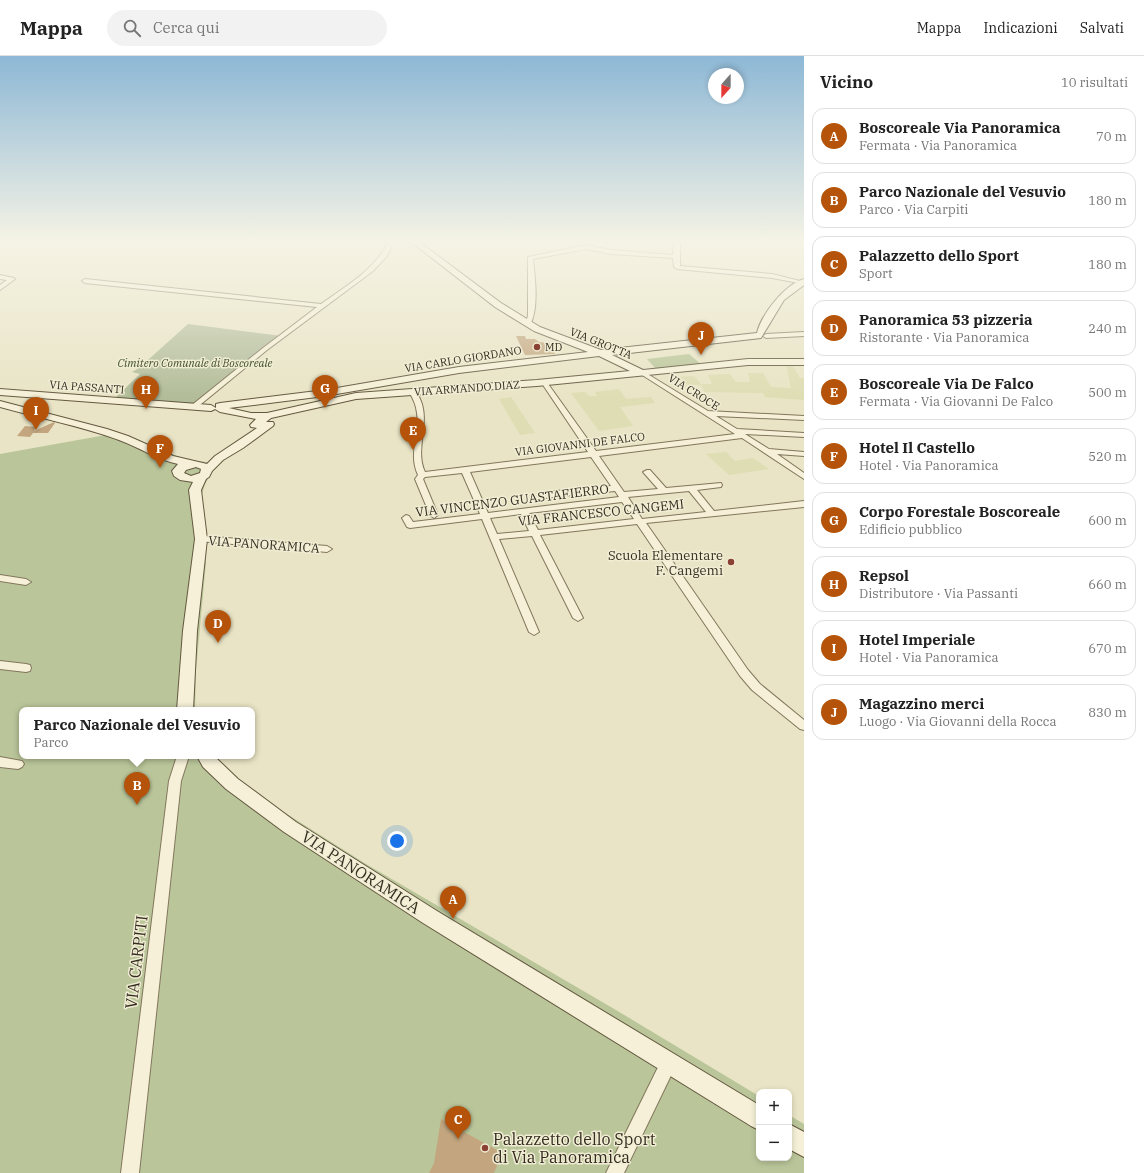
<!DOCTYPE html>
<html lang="it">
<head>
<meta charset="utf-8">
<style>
	:root { --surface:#fff; --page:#f2f2f2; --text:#222; --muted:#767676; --line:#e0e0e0; --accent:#b45309 }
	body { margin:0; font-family:"IBM Plex Serif",serif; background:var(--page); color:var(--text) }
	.controls { position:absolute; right:12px; bottom:12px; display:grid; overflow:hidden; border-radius:8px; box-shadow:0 2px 6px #0003 }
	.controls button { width:36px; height:36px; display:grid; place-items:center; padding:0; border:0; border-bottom:1px solid var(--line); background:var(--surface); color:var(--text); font:20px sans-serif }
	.compass { position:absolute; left:708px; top:12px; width:36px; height:36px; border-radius:50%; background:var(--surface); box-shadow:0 2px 6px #0003; rotate:201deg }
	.you { position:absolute; left:397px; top:785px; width:14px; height:14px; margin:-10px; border:3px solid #fff; border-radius:50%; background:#1a73e8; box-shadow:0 0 0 6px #1a73e833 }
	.badge { display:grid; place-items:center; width:26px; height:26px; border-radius:50%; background:var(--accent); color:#fff; font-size:13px; font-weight:700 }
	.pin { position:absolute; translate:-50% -33px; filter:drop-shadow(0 1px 2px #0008) }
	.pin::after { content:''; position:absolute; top:21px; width:14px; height:12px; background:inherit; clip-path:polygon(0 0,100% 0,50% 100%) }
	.popup { position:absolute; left:19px; top:651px; width:236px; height:52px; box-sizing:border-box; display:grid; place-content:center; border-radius:8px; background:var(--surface); filter:drop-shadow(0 1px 3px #0005); font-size:13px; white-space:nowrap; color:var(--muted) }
	.popup b { font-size:15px; color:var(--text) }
	.popup::after { content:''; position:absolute; left:50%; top:100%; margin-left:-8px; border:8px solid transparent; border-top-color:var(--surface) }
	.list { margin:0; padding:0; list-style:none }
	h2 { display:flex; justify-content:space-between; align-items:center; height:52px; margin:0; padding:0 16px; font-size:17px }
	h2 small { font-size:13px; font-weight:400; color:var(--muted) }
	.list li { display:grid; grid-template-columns:26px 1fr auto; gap:12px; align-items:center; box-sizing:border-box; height:56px; margin:0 8px 8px; padding:0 8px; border:1px solid var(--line); border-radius:12px }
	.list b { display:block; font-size:15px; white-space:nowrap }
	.list p { margin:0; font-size:13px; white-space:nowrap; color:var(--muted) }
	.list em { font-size:13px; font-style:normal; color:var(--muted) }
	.icon { flex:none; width:22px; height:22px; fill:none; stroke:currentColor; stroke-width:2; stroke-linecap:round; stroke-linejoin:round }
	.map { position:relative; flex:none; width:804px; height:1117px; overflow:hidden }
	header { display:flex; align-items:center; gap:24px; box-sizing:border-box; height:56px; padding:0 20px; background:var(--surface); border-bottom:1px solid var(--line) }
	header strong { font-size:19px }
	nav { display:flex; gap:22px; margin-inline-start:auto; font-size:14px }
	.search { width:280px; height:36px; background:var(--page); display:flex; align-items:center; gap:10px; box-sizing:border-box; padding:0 14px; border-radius:22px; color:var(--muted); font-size:15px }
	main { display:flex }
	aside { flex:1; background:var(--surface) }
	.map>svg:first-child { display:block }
</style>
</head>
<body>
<header>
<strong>Mappa</strong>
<div class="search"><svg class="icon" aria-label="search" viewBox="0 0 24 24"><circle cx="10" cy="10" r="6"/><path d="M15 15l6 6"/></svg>Cerca qui</div>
<nav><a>Mappa</a><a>Indicazioni</a><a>Salvati</a></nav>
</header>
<main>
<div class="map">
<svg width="804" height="1117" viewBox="0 0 804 1117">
	<rect width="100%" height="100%" fill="#e9e4c5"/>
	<!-- farmland -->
	<g fill="#deddb3">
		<path d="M786,309L793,310L800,322H804V344L765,341L763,337L705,336L701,329L675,328L670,321L694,320L701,328H712L708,319L730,318L736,326H750L748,317H763L771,331L791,332Z"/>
		<path d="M619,333L626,343L651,341L655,347L620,351L633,370L599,375L571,337L585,336L589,340H597L595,336Z"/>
		<path d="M511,341L535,377L520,379L499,343Z"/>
		<path d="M726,396L735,405L753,402L769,413L729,419L706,398Z"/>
	</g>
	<!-- green -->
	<g fill="#bac69a">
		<path d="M689,298L702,309L656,313L647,303Z"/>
		<path d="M117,377L188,404L207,406L212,409L211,418L205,428L201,442L205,462L206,507L196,614L195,654H22V700H215L238,727L366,808L616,954L759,1040V1102H789V1059L804,1068V1117H0V398Z"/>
	</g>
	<!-- cemetery -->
	<path fill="#b2bc99" d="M188,268L282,280L196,349L114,343L140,318L132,316L139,312Z"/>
	<!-- building -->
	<g fill="#c3a67f">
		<path d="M516,280H525L526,283H535L539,286L549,287L552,289L555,298L525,299Z"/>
		<path d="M54,366L55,367L48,377H33L30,381L17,380L25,370L37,371L34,375Z"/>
		<path d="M441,1063L502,1097L494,1117H429L434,1107Z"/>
	</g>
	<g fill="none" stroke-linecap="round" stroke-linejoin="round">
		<!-- street casing -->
		<g stroke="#82765d" stroke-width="2">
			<g id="street">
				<path d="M389,185H394L387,200L373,215L267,294L195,353H192V349L263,292L317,251L85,227L82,225L85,223L321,248C346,230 375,214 389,185Z"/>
				<path d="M674,185H680V210L772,218L804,226V228L772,222L677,213L674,211L673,202L611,198L586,193L533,203C535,221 539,253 530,269L525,268L528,260V201L586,189L611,194L673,199Z"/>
				<path d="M0,219L14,222L15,223L0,234V229L7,224L0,223Z"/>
				<path d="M804,276V280L766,282L763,280L766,278Z"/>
				<path d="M641,314L708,355L804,360V364L716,360L737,373L804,377V381L745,378L769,393L804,396V400L777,398L804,417V423L742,382L599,400L624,436L658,433L643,416L647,414H650L666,432L721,427L722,429L721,431L697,434L714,455L804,445V451L646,467L748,614L760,628L804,664V674L800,673L752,634L740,620L637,468L540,479L583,562L578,565L573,562L532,480L499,483L539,576L534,579L529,576L482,463L410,472L407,471L402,462L406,459L409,460L413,466L480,458L462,417L425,421L423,423L438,459L434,462L430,459L415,423L418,419C408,398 420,379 417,357C416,349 413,342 409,336L410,334H413C417,335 418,339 420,343C431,367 414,393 425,416L588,396L541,326L544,324L546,325L596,395L735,378L639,317V315ZM591,401L611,430L544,436L540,439L544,442L615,435L619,441L488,457L470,416ZM689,435L706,456L642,463L628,441ZM622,446L634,463L538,474L529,457ZM521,458L529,475L497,478L490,462Z"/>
				<path d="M201,480L327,490L332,493L327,496L198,485L196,483L198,481Z"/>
				<path d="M0,519L26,523L31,526L26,529L0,525Z"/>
				<path d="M0,605L26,608L30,609L31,612L30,615L26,616L0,613Z"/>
				<path d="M177,700H189L181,725L139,1117H121L169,725Z"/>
				<path d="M0,701L22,705L24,708L22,711L18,713L0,711Z"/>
				<path d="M669,999L675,1001L677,1007L624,1117H606L663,1001Z"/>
			</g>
		</g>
		<!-- secondary casing -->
		<g stroke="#645840" stroke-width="2">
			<g id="secondary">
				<path d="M410,185H418L501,247L540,271L601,294L757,277C761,259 785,228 804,223V229L784,244L761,282L612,299L643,314L748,303H804V309H748L537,330L356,343L271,362L266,366H273L274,368L273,370L243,392L223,404L212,415L209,421L206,423L201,434L207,483L197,575L193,654H177L183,575L195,483L189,434L193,426L180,424L174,420L172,415L178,408C157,404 139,391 119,384C81,370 39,362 0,351V345L107,373L128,380L173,400L207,408L215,400L257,372L251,371L250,369L256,363L220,356L215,353L211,355L0,339V333L211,349L216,352V348L220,347L325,334L459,311L588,296L534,275L495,251ZM599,300L630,315L537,324L356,337L267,357H251L229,352L325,340L459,317ZM196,411L201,413L200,417L191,420L184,417L186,414Z"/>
				<path d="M197,700H214L238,723L296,766L437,855L759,1049V1074L751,1070L423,867L284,776L226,733L203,711Z"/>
				<path d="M789,1068L804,1076V1101L789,1093Z"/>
			</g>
		</g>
		<!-- street -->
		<use href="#street" fill="#f5f0d7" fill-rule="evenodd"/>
		<!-- secondary -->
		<use href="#secondary" fill="#f5f0d7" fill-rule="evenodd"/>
	</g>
	<!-- sky -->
	<linearGradient id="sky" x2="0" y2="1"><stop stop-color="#8db8d6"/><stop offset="0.54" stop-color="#f5f3e5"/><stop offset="1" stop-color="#f5f3e5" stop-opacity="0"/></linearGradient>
	<rect width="804" height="342" fill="url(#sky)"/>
	<!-- markers -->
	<g fill="#8a4134" stroke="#f1edd4" stroke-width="1.5">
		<circle cx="537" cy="291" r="4"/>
		<circle cx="731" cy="506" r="4"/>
		<circle cx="485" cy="1092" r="4"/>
	</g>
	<g text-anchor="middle" stroke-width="3" stroke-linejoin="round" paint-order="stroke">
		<!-- far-street labels -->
		<g font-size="11" fill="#342c1f" stroke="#f1edd4">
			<text transform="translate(601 287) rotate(22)" y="4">VIA GROTTA</text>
			<text transform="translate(463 303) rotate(-9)" y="4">VIA CARLO GIORDANO</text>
			<text transform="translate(87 331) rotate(4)" y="4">VIA PASSANTI</text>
			<text transform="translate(467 332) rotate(-4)" y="4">VIA ARMANDO DIAZ</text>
			<text transform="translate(694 336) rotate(32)" y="4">VIA CROCE</text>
			<text transform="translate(580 388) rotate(-7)" y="4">VIA GIOVANNI DE FALCO</text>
		</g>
		<!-- far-poi labels -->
		<g font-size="11" fill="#342c1f" stroke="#f1edd4" text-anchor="start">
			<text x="545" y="295">MD</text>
		</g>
		<!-- far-park labels -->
		<g font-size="11" font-style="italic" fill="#3f4e28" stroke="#f1edd4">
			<text x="195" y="311">Cimitero Comunale di Boscoreale</text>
		</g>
		<!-- street labels -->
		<g font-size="13" fill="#342c1f" stroke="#f1edd4">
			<text transform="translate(512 444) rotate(-7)" y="5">VIA VINCENZO GUASTAFIERRO</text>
			<text transform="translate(601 456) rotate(-6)" y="5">VIA FRANCESCO CANGEMI</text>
			<text transform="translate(264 488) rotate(4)" y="5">VIA PANORAMICA</text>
		</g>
		<!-- poi labels -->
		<g font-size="13" fill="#342c1f" stroke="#f1edd4" text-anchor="end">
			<text x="723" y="504">Scuola Elementare<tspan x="723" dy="15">F. Cangemi</tspan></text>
		</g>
		<!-- near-street labels -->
		<g font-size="16" fill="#342c1f" stroke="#f1edd4">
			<text transform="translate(361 816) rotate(33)" y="6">VIA PANORAMICA</text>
			<text transform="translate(136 906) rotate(-83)" y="6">VIA CARPITI</text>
		</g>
		<!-- near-poi labels -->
		<g font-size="16" fill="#342c1f" stroke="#f1edd4" text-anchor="start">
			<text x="493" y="1089">Palazzetto dello Sport<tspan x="493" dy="18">di Via Panoramica</tspan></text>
		</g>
	</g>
</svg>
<div class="controls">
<button>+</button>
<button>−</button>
</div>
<svg class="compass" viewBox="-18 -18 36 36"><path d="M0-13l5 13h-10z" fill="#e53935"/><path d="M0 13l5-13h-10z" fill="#767676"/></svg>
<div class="you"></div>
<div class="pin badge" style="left:453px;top:863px">A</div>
<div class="pin badge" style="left:137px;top:749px">B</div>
<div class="popup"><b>Parco Nazionale del Vesuvio</b>Parco</div>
<div class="pin badge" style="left:458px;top:1083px">C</div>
<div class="pin badge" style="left:218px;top:587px">D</div>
<div class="pin badge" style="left:413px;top:394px">E</div>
<div class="pin badge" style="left:160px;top:412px">F</div>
<div class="pin badge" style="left:325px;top:352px">G</div>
<div class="pin badge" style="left:146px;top:353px">H</div>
<div class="pin badge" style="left:36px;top:374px">I</div>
<div class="pin badge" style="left:701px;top:299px">J</div>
</div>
<aside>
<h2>Vicino<small>10 risultati</small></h2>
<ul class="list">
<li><span class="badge">A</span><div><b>Boscoreale Via Panoramica</b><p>Fermata · Via Panoramica</p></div><em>70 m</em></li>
<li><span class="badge">B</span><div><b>Parco Nazionale del Vesuvio</b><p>Parco · Via Carpiti</p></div><em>180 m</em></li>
<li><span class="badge">C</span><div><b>Palazzetto dello Sport</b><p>Sport</p></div><em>180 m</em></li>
<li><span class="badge">D</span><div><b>Panoramica 53 pizzeria</b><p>Ristorante · Via Panoramica</p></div><em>240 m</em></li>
<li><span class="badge">E</span><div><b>Boscoreale Via De Falco</b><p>Fermata · Via Giovanni De Falco</p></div><em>500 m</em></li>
<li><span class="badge">F</span><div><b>Hotel Il Castello</b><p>Hotel · Via Panoramica</p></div><em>520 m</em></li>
<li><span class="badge">G</span><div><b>Corpo Forestale Boscoreale</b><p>Edificio pubblico</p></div><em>600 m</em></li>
<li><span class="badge">H</span><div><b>Repsol</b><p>Distributore · Via Passanti</p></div><em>660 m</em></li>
<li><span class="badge">I</span><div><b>Hotel Imperiale</b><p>Hotel · Via Panoramica</p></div><em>670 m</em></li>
<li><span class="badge">J</span><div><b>Magazzino merci</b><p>Luogo · Via Giovanni della Rocca</p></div><em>830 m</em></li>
</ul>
</aside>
</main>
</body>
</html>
